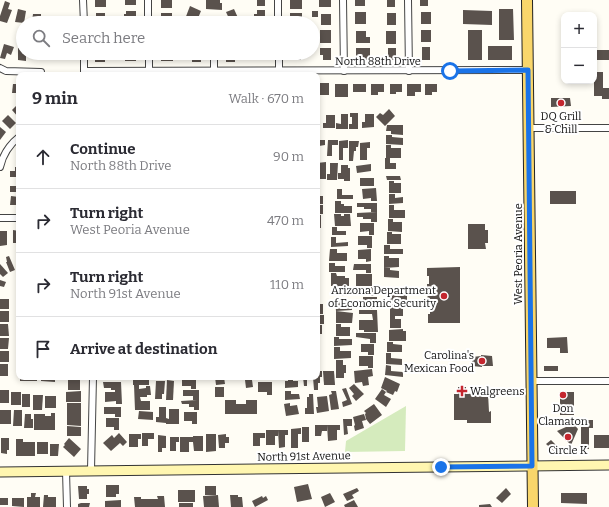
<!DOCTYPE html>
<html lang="en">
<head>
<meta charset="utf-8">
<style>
	:root { --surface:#fff; --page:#f2f2f3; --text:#2b2b33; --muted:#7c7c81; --line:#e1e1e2 }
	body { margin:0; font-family:Bitter,serif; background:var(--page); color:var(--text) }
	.controls { position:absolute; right:12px; top:12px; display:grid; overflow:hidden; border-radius:8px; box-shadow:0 2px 6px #0003 }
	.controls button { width:36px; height:36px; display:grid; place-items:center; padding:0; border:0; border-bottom:1px solid var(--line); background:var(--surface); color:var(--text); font:20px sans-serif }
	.stop { position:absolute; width:12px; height:12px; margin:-9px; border:3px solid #1a73e8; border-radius:50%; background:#fff }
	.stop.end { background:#1a73e8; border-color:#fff; box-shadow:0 1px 4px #0008 }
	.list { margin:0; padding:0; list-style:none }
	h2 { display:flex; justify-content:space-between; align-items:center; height:52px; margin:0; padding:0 16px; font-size:17px }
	h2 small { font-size:13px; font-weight:400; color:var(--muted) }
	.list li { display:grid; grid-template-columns:26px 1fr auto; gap:12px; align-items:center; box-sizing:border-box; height:64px; padding:0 16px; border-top:1px solid var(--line) }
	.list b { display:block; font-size:15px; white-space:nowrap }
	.list p { margin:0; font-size:13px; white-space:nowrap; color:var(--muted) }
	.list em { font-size:13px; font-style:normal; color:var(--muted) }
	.icon { flex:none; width:22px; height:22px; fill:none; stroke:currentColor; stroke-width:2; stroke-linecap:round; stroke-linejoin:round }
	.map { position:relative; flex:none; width:609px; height:507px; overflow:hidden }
	.search { position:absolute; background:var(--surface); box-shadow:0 2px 6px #0003; left:16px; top:16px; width:304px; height:44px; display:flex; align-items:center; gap:10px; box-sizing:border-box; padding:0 14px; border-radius:22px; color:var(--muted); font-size:15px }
	.panel { position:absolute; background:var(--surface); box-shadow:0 2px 6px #0003; left:16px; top:72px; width:304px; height:308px; border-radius:8px }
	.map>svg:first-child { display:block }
</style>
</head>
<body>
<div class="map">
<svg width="609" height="507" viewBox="0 0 609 507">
	<rect width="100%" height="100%" fill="#fffdf5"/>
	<!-- green -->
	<path fill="#d5ebbd" d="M406,406L405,451L345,452L346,441Z"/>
	<!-- building -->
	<g fill="#5a524d">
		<rect x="95" y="0" width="11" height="7"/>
		<rect x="125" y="0" width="11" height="5"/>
		<rect x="161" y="0" width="11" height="8"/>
		<path d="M206,0H220V3H222V10L206,9Z"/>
		<rect x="257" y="0" width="8" height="6"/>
		<rect x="290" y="0" width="12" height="9"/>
		<rect x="319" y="0" width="12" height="7"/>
		<rect x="355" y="0" width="10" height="6"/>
		<rect x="387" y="0" width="8" height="7"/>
		<rect x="420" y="0" width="8" height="6"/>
		<path d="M5,1L10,3L8,9L12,10L7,23L0,21V16Z"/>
		<path d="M190,6L201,11L196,23L185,19Z"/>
		<path d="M18,9L26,11L24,23L15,22Z"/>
		<path d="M234,9L239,20L231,23L226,12Z"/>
		<path d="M499,9H513L514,40H499Z"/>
		<path d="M257,10H265V23H257V18H254V14H257Z"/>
		<path d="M463,10L492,11V25L463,24Z"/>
		<path d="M126,11H136V23H124V14H126Z"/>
		<rect x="312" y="11" width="6" height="6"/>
		<rect x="355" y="12" width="11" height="12"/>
		<rect x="421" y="12" width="10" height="12"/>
		<path d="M96,13H105V19H107V23H96Z"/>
		<rect x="161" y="13" width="11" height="10"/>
		<rect x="290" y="13" width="12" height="10"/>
		<rect x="387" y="13" width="9" height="12"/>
		<path d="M33,14H41V23H32Z"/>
		<rect x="321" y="14" width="10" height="11"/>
		<rect x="320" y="30" width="11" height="13"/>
		<rect x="421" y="30" width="10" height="12"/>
		<rect x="468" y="30" width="14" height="30"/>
		<path d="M356,31H366V37H370V43H356Z"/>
		<rect x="386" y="31" width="10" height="13"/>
		<path d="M4,44L14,47L11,55L7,53L5,59L0,58Z"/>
		<rect x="488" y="46" width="24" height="14"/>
		<rect x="422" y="47" width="8" height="13"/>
		<path d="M18,48L23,49V53H26V61L18,60Z"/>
		<path d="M320,48H331V60H323V55H320Z"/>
		<rect x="356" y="48" width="14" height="12"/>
		<rect x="388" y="48" width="8" height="12"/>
		<rect x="594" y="50" width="15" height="10"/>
		<rect x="33" y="53" width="9" height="6"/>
		<rect x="95" y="53" width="10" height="9"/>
		<rect x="125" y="53" width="11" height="8"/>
		<rect x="161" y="53" width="12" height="8"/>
		<rect x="192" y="53" width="9" height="9"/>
		<path d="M226,53H238V58H235V62H226Z"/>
		<rect x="255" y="53" width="11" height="7"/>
		<rect x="291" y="53" width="10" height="7"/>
		<path d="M594,72H603V88H609V99H602V96H594Z"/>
		<rect x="317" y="83" width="12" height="12"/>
		<path d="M13,84H19V93H12Z"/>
		<rect x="335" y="84" width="13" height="13"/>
		<rect x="353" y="84" width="13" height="8"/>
		<path d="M371,84H384V92H378V95H371Z"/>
		<path d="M390,84H402V92H396V94H390Z"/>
		<path d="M407,84H421V92H415V96H407Z"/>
		<path d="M425,84H437V92H432V95H425Z"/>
		<path d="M551,98H570L571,106L551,107Z"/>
		<path d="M18,104L19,105V118L12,110Z"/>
		<path d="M389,109L395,116L385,126L376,117L380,113L383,115Z"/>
		<rect x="317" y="112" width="3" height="16"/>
		<path d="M350,113H358V129H349V124H352V117H350Z"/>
		<path d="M341,114H348V129H336V123L341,124Z"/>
		<path d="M365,114H374V127L362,128V122H365Z"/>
		<path d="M8,115L16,123L10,129L2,121Z"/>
		<path d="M326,115H335V128H323V123H326Z"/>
		<path d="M387,125H403V135L391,134V131H386Z"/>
		<path d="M0,127L6,132L0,140Z"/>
		<path d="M386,135H392V137L403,138V145L386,144Z"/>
		<path d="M317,140H325V145L319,146V156H317Z"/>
		<path d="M328,140H338V145H332V156H327Z"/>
		<path d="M348,140V148H343V160H339V141Z"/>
		<path d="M349,141H359L358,147H356V151H354L353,161H349Z"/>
		<path d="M370,142V148H367V160H360V143Z"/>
		<path d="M386,145H391V148H401V158H386Z"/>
		<path d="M385,158H390V163H396V169H385Z"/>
		<path d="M326,162V179H317V163Z"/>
		<path d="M330,163H338L337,180H327V174H330Z"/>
		<path d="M371,164V171L357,173L356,166Z"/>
		<path d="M341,165H348V168H350V181H344V179H338V173H341Z"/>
		<path d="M15,167H19V177H10V171H15Z"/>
		<path d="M386,176H400L401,180H387Z"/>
		<rect x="360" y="178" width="14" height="8"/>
		<path d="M389,181H394V183H401V193H389Z"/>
		<path d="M16,182H19V192H10V186H16Z"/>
		<path d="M376,188L377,201H371V198L363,199L362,189Z"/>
		<path d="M337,189H342V195H353V199H337Z"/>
		<rect x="550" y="191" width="26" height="13"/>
		<path d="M389,194H395V198L403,197V203L389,204Z"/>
		<path d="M11,196L19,197V205H10Z"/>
		<rect x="317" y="196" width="6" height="8"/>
		<path d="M335,201H341V204H344V206H352V213H335Z"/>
		<path d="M357,203H377V212H371V209H364V207H357Z"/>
		<rect x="317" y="205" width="6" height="9"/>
		<path d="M389,205H394V210H405V218H389Z"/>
		<path d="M377,212V222H371V219H363V217H357V213Z"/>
		<path d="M334,214H341V216H344V214H350L351,226H335Z"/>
		<rect x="317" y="215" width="4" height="13"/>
		<path d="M388,219H393V222H402V232L388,231Z"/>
		<path d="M360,223H374V235H369V231L360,232Z"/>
		<path d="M468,224H485V230H488V243H485L486,249H468Z"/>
		<path d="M332,227H337V231H346V235H332Z"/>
		<path d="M13,230L19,231V243H13Z"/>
		<path d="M0,231H7V245L0,246Z"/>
		<path d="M387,232H392V234H401V244H387Z"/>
		<path d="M358,236H372V248H367V245H358Z"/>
		<path d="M331,237H336V243L348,242V246L331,247Z"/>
		<path d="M384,245H390V249H403V254H384Z"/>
		<path d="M330,249H337V253H347V261H329Z"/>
		<path d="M371,249V261L366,262V259H358V250Z"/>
		<path d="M9,256L15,270L10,272L6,262H7L6,257Z"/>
		<path d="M384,256H389V258H399V267L384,268Z"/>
		<path d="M329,263H335V266H345V272H329Z"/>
		<path d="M0,264L8,273L3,277L0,274Z"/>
		<path d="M354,264H371V273H366V270H353Z"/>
		<path d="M460,267V323H428V314H430V307H428L427,284H429V276H427V268Z"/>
		<path d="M384,268H390V270L399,271V278L384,277Z"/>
		<path d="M331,273H336L337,276H345V278H349V286H331Z"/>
		<rect x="356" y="274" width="16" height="12"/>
		<path d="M0,280L6,282L4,287L0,286Z"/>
		<path d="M339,286V292H350V296H333L332,287Z"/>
		<path d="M357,287H374V296H368V293L361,294V291H357Z"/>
		<path d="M389,291H395V295H407V301H389Z"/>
		<rect x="317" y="294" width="3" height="9"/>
		<path d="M363,297H377V309H371V306H363Z"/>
		<rect x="0" y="299" width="9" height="10"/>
		<path d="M335,299H341V301H347V304H352V310L336,311Z"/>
		<rect x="317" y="304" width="6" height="10"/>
		<path d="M390,304H395V307H398V304H403V316H395V319H401V328H390Z"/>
		<path d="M359,310H377L378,332H364V330H359V320H373L372,314H359Z"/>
		<rect x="0" y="311" width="9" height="11"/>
		<path d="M336,311L353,313L352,323H336Z"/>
		<path d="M317,315H324V324H318V322H317Z"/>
		<path d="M0,324H8L9,336H0Z"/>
		<path d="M336,324H341V327H350V336H336Z"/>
		<rect x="317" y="325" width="5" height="9"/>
		<path d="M403,329V331H406V341H389V330Z"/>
		<path d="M356,333H376V343H370V339L356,337Z"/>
		<rect x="317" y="335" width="3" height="12"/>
		<path d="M334,337H339V339H352V345L334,346Z"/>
		<path d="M567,337L568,353H560V348H547V338Z"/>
		<path d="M0,338H9L8,349H0Z"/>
		<path d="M387,342H393V344L402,345V352H387Z"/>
		<path d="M361,344H374V355H368V352H361Z"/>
		<path d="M334,347H340V351H351V358L334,359Z"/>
		<rect x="0" y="351" width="9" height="11"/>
		<path d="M386,353H391V358L402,359V365L386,364Z"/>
		<path d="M481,355L492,356L493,366H482V367L472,366V357L481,356Z"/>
		<path d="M359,356H373V368H368V366H359Z"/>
		<path d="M336,360H343V365H346V373H344V378H336Z"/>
		<rect x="0" y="364" width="8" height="12"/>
		<path d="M386,365L391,366V371L403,372V377L385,375Z"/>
		<rect x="544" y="366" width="14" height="5"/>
		<path d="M372,369L373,376L368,377L369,385L363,386L362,382L355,383L354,371Z"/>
		<path d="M317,371H322V377H320V383H318V390H314L313,377H317Z"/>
		<path d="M323,371H334L335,385H324Z"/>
		<rect x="20" y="377" width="17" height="4"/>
		<path d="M41,377H55V382L41,381Z"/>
		<rect x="133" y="377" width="16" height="8"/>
		<path d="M182,377H196V389H191V386H182Z"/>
		<path d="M215,377H224L225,384L216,385Z"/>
		<path d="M288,377H293V381H298V387L285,388V381H288Z"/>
		<path d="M303,377H307V386H304Z"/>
		<path d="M385,377L400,384L397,392L395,391L393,395L386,392L387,391L381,388Z"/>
		<rect x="68" y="380" width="12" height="10"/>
		<path d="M167,380L174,381L173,400H166Z"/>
		<path d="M245,380H252L253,387L246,388Z"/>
		<path d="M156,381H165L164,394H162V399H155Z"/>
		<path d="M103,382H121L122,404H116V401L105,402V392H115V390H111V388H104Z"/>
		<path d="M258,382H272V395H267V392H258Z"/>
		<path d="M354,384L364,394L356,401L352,396L354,394L349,388Z"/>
		<path d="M134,385H139V389L146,388V386H150L151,395H147V397H140L141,401H150V410H135Z"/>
		<rect x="215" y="387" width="9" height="10"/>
		<path d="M458,387H466V394L488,393L489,412L491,411V423H467V420H454V394H458Z"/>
		<path d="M346,388L352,404L343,407L342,402L347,400L342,389Z"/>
		<path d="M382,389L386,392L384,395L391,399L386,407L375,399Z"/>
		<rect x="0" y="390" width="9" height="13"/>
		<path d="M183,390H199V410H194V407H189V404H182L181,401L197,400H193V396H183Z"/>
		<path d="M81,391V402H66V392Z"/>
		<path d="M285,391H291V394H299L300,399L285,400Z"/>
		<path d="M331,391H336L339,409L331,410L329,395L332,394Z"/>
		<rect x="11" y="392" width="10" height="13"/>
		<rect x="560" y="392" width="14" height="23"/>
		<rect x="22" y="394" width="8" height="13"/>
		<path d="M309,394H313L314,414H305V408H307V397H309Z"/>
		<path d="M33,395H43L42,410H33Z"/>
		<rect x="45" y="396" width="11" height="12"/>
		<path d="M327,396L329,411L317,413L316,407H318L317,397Z"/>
		<path d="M225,400H236V404H246V400H257V414H225Z"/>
		<path d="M67,403H81V426L67,425Z"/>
		<path d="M290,403V406L297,405L299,414L286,416L284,404Z"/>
		<path d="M374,404L382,415L370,424L366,419L365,414L366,413L364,411Z"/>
		<path d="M104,407H121V417H115V414H104Z"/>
		<path d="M159,407H166V423L156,422V417H159Z"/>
		<path d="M169,409H179V424H166V418L169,419Z"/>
		<rect x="0" y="410" width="11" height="14"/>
		<path d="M14,410H22V426H13Z"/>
		<path d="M139,411L153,412V420L138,419Z"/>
		<path d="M184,412H197V424H192V421H184Z"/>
		<path d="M51,413H55V430H34V414H45V416H51Z"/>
		<path d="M25,414H31V419H33V428H24Z"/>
		<path d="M364,414L366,420L362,421L364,428L355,431L354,426L355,425L353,417Z"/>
		<path d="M106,418H119V430H114V427H106Z"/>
		<path d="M343,419H352V426H347L348,434L344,435Z"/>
		<path d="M570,420L578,429L571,445L557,431L566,427L565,425Z"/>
		<path d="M581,420H593V428H589V449H581Z"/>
		<path d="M315,425H327V431H322L321,436H315Z"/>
		<path d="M327,425H340V430H337V440L328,441Z"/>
		<path d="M67,426L81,427V436H67Z"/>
		<rect x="302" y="427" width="7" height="15"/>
		<path d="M301,428V434H298V448H291V429Z"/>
		<path d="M266,430H278V436H275V445H266Z"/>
		<path d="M278,430H288V435H285V447L279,448Z"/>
		<path d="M119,433L127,442L123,446L120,443L111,451L103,443L112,435L114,438Z"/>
		<path d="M142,433H154V439H148V446H142Z"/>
		<path d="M253,433H265V438H260V446H253Z"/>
		<path d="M129,434H141V439H138V447H129Z"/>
		<path d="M206,434H216V451L206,452Z"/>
		<path d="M226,434V437H229V443H225V448H219L218,435Z"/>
		<path d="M158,435L166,436V448H162V452H158Z"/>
		<rect x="594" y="435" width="15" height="13"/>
		<path d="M193,436H203V451H194L193,442H189V452H180V437H193Z"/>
		<path d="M170,437H179V442H176V451H170Z"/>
		<path d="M1,438H9V450H7V454L1,453Z"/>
		<path d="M69,438L81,449L74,457L63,447L65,445L64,444Z"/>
		<rect x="16" y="439" width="7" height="17"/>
		<path d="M551,440L558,447L554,451L546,444Z"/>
		<rect x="23" y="442" width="12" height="14"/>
		<rect x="37" y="442" width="11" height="12"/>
		<path d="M50,444H59L58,456H50Z"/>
		<path d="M308,484L312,499L297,502L294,487Z"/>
		<path d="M106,485H119V494H116V497H106Z"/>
		<path d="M78,486H87V489H89V494H87V499H79Z"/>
		<rect x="205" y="486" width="11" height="9"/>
		<path d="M357,488L359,491L352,495L354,498L347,501L343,494Z"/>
		<path d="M506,488L511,494L502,503L496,498Z"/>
		<rect x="178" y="490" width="17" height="12"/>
		<path d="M31,493H36L35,497H40V507H27V497H31Z"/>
		<path d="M330,493L335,502L325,507L321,497Z"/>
		<path d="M561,493H587V504L561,503Z"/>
		<path d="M44,495H48V497H56V507H43Z"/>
		<path d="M218,495L219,507H204L203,496Z"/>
		<path d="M230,495H238V497H242L243,507H231Z"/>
		<path d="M157,496H164L165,507H135L134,497H141V499H158Z"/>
		<path d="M262,496L263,498L266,496L268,500L255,507L252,501Z"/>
		<rect x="0" y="498" width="8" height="7"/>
		<path d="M12,498H24V507L12,506Z"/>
		<path d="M121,500V507H105V501Z"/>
		<path d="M354,500L358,507H345L344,505Z"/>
		<path d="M81,503H90L89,507H78V504Z"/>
		<rect x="179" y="503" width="14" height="4"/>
		<path d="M490,504L492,507H479V505Z"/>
	</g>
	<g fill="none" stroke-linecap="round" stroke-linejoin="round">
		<!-- minor casing -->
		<g stroke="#444" stroke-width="8">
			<g id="minor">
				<path d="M83,0L84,23"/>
				<path d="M148,0V23"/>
				<path d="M278,0V23"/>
				<path d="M343,0L344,71"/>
				<path d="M408,0L409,71"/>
				<path d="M84,53V73"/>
				<path d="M149,53V71"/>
				<path d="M214,53V72"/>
				<path d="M279,53V71"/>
				<path d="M0,68L6,71L41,72V75"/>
				<path d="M84,71L528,70"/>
				<path d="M529,128H609"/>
				<path d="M0,167C3,154 9,145 19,137"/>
				<path d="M0,218H19"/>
				<path d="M531,381H609"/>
				<path d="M91,470L93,377"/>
				<path d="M66,471L67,507"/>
			</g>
		</g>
		<!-- secondary casing -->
		<g stroke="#333" stroke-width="11">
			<path id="secondary" d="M0,472L609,465"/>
		</g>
		<!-- primary casing -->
		<g stroke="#222" stroke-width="12">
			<path id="primary" d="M527,0L533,507"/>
		</g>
		<!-- minor -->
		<use href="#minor" stroke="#fff" stroke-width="6"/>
		<!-- secondary -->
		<use href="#secondary" stroke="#fff6b0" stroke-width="9"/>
		<!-- primary -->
		<use href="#primary" stroke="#f9d66b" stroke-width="10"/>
	</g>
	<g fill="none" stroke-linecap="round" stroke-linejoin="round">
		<!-- route -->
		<path stroke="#1a73e8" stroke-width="5" d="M441,467L532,466L528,70L450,71"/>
	</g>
	<!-- markers -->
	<g fill="#c4262e" stroke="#fff" stroke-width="1.5">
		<circle cx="561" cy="103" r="4"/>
		<circle cx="444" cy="296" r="4"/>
		<circle cx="482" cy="361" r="4"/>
		<path d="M460 385h4v4h4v4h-4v4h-4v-4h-4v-4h4z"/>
		<circle cx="563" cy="395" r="4"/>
		<circle cx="568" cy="437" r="4"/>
	</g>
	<g text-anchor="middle" stroke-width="4" stroke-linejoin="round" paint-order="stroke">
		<!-- street labels -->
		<g font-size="11" fill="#111" stroke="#fff">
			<text x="378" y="65">North 88th Drive</text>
			<text transform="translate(518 254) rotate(-90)" y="4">West Peoria Avenue</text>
			<text transform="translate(304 456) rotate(-1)" y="4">North 91st Avenue</text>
		</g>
		<!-- poi labels -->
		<g font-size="11" fill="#111" stroke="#fff">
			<text x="561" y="120">DQ Grill<tspan x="561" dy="13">&amp; Chill</tspan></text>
			<text x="436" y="294" text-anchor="end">Arizona Department<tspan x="436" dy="13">of Economic Security</tspan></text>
			<text x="474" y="359" text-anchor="end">Carolina's<tspan x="474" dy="13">Mexican Food</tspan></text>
			<text x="470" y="395" text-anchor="start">Walgreens</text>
			<text x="563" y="412">Don<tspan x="563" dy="13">Clamaton</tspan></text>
			<text x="568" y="454">Circle K</text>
		</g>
	</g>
</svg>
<div class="controls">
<button>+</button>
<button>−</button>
</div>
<div class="stop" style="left:450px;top:71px"></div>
<div class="stop end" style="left:441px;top:467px"></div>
<div class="search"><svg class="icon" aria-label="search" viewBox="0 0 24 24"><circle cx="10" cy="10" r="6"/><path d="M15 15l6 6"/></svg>Search here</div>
<section class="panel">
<h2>9 min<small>Walk · 670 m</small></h2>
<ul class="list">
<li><svg class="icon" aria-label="ahead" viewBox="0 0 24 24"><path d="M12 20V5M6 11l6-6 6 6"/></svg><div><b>Continue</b><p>North 88th Drive</p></div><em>90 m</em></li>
<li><svg class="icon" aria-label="right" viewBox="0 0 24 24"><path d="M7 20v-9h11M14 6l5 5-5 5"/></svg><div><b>Turn right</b><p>West Peoria Avenue</p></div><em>470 m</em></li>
<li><svg class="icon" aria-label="right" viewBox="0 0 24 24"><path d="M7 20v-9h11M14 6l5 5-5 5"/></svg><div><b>Turn right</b><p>North 91st Avenue</p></div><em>110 m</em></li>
<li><svg class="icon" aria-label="arrive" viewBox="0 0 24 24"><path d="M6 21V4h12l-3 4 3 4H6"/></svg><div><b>Arrive at destination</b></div></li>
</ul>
</section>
</div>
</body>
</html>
